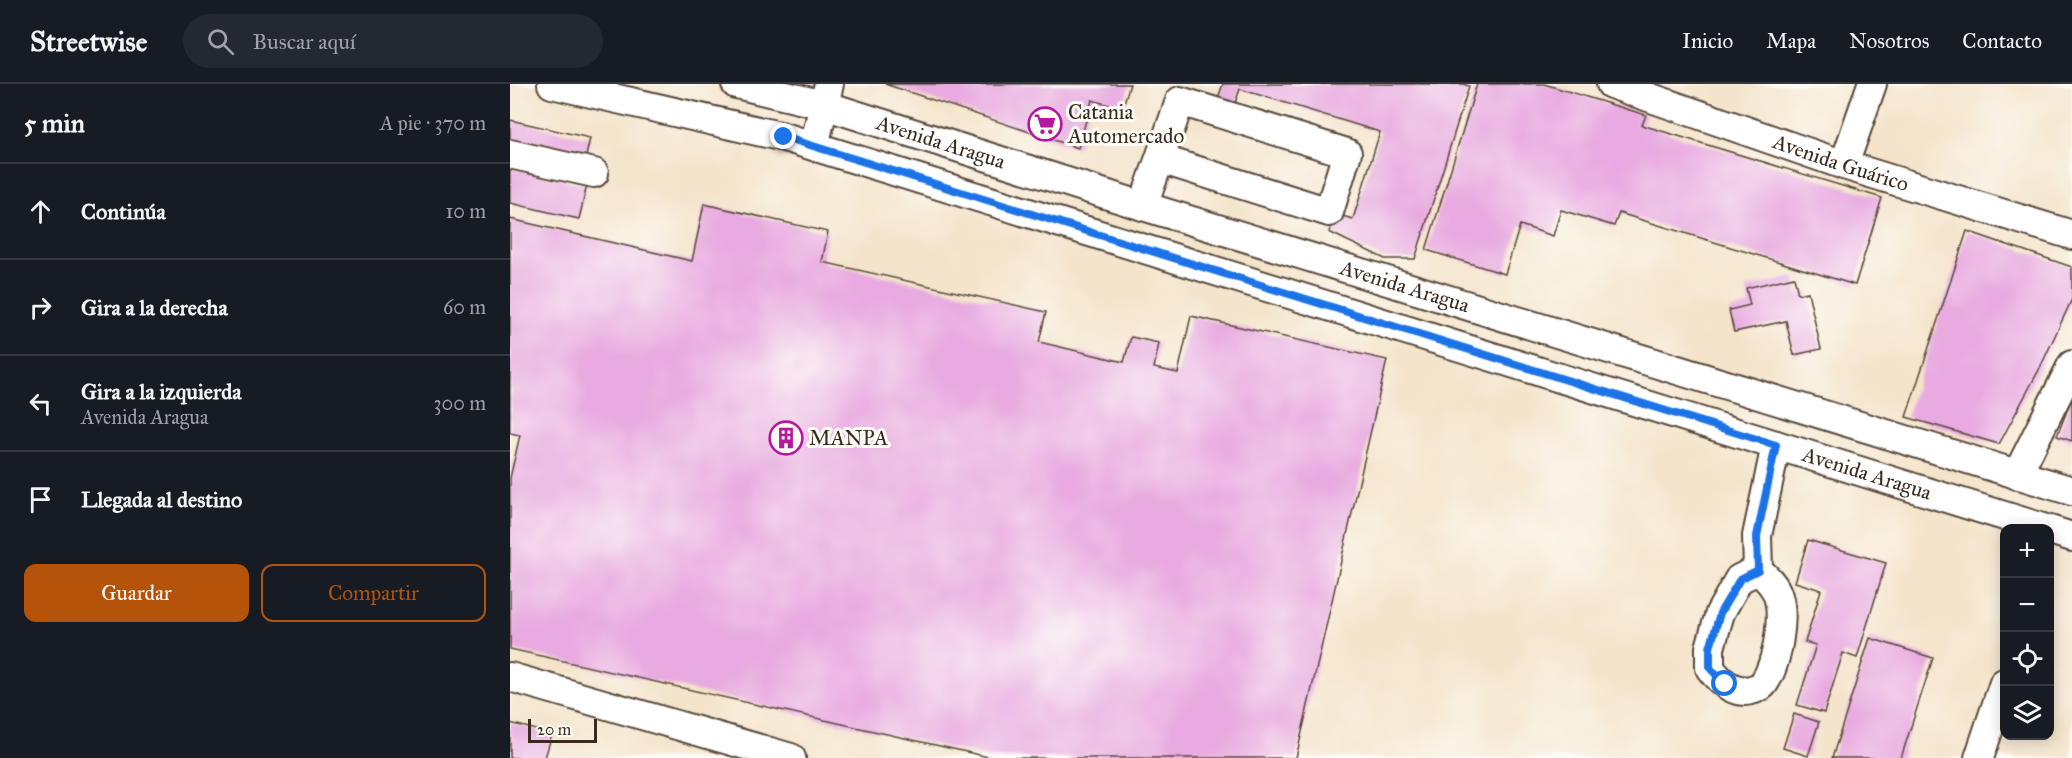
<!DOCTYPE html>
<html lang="es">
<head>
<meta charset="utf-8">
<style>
	:root { --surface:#171b24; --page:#242831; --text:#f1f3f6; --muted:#9ea1a6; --line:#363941; --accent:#b45309 }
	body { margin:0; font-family:"IM FELL Great Primer",serif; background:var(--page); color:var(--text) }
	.controls { position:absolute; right:18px; bottom:18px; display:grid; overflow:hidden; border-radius:12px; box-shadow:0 3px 15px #0003 }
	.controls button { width:54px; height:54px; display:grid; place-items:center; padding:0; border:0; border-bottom:2px solid var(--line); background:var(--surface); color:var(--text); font:30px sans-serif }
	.scale { position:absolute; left:18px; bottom:15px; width:69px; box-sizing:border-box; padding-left:6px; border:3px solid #3b2a1e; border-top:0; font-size:16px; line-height:21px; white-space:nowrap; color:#3b2a1e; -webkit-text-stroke:4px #fdfcf7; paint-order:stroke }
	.stop { position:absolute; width:18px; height:18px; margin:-14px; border:4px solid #1a73e8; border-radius:50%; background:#fff }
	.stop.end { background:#1a73e8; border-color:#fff; box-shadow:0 2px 6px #0008 }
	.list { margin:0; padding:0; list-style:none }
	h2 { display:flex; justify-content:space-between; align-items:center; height:78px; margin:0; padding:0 24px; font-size:26px }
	h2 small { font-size:20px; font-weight:400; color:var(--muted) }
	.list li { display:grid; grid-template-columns:39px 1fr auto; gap:18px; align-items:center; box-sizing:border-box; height:96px; padding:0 24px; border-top:2px solid var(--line) }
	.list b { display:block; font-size:22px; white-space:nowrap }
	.list p { margin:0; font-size:20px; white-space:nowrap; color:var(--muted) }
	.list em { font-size:20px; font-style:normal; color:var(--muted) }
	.actions { display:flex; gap:12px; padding:18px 24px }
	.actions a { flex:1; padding:14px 0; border:2px solid var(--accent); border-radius:12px; text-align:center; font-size:21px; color:var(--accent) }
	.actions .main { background:var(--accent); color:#fff }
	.icon { flex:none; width:33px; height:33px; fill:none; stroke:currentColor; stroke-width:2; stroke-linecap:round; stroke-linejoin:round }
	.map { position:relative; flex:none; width:1562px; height:674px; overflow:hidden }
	header { display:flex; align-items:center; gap:36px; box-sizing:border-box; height:84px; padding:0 30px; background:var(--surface); border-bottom:2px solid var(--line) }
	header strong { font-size:28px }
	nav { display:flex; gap:33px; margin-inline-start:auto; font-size:21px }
	.search { width:420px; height:54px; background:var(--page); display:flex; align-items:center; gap:15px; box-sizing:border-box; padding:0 21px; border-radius:33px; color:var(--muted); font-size:22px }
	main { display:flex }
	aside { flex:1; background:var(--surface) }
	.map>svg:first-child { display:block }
</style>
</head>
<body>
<header>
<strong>Streetwise</strong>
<div class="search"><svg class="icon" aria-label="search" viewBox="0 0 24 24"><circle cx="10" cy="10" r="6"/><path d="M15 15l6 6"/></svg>Buscar aquí</div>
<nav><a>Inicio</a><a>Mapa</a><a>Nosotros</a><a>Contacto</a></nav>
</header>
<main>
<aside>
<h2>5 min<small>A pie · 370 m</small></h2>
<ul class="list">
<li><svg class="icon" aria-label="ahead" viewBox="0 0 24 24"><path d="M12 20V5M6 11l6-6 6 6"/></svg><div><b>Continúa</b></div><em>10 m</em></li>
<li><svg class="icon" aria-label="right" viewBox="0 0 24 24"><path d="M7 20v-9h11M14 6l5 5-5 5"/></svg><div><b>Gira a la derecha</b></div><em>60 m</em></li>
<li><svg class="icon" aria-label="left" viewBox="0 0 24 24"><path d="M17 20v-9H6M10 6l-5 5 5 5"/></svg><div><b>Gira a la izquierda</b><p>Avenida Aragua</p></div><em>300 m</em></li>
<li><svg class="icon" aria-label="arrive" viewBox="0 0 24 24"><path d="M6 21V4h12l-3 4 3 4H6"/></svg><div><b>Llegada al destino</b></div></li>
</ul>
<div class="actions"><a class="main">Guardar</a><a>Compartir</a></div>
</aside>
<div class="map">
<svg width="1562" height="674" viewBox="0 0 1562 674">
	<rect width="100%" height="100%" fill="#fdfcf7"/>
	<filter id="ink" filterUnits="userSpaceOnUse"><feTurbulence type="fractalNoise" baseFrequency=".0167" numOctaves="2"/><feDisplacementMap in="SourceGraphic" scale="12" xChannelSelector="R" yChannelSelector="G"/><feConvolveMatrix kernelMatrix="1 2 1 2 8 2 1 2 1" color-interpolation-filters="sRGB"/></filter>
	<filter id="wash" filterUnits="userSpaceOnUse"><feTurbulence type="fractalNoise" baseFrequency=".008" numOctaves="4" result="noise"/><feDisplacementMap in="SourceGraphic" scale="24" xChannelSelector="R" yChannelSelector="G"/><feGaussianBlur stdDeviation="1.35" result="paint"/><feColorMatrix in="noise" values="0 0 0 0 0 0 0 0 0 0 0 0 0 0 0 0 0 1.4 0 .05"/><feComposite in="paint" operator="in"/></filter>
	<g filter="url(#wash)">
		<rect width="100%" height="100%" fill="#f4e4cb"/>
		<g id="blocks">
			<!-- building -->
			<g fill="#e8aae0">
				<path d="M375,0H620L612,25L582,16L568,64Z"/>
				<path d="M713,0H953L959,2L905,175H875L819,148L825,130L843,135L870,48L730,5L725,19L708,14Z"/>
				<path d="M967,0H1034L1136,31L1132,41L1372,114L1345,201L1109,129L1104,142L1051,126L1043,152L1010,141L995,190L916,166Z"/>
				<path d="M0,36L80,54L75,77L0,60Z"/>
				<path d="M0,83L77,101L69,135L0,119Z"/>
				<path d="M194,120L318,148L312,178L536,228L529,258L614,278L621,253L649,259L644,284L668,289L681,232L877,276L786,674H483L0,565V394L10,351L0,349V135L182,177Z"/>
				<path d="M1457,147L1562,183V215L1530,284L1489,360L1396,333Z"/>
				<path d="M1284,193L1288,210L1298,208L1311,265L1284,271L1276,237L1224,248L1219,226L1240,221L1236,204Z"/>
				<path d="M1562,314V357L1547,352Z"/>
				<path d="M1298,456L1376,479L1347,574L1333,569L1314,629L1287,621L1306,561L1295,558L1311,506L1285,498Z"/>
				<path d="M1360,554L1423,574L1391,674H1322Z"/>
				<path d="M1284,630L1309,638L1298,672L1273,664Z"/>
				<path d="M0,639L42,650L35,674H0Z"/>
			</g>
		</g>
	</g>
	<g filter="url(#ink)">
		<use href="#blocks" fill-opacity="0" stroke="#574638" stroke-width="1.5"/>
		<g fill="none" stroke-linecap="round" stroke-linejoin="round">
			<!-- minor casing -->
			<g stroke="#574638" stroke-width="32">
				<g id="minor">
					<path id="s1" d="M42,0L274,53L1533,444"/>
					<path id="s2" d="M226,0L314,21L633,122L1562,407"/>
					<path id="s3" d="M1101,0L1334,81L1562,151"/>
					<path d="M304,62L319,0"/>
					<path d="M0,70L84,89"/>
					<path d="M1334,81L1362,0"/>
					<path d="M633,122L670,17L837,69L819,128L650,75"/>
					<path d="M1507,391L1562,281"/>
					<path d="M1540,446L1562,453"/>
					<path d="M1248,486L1229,495L1210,529L1200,564V584C1211,599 1227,613 1247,604C1251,602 1252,602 1254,599C1267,580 1275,534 1268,512C1265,501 1256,493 1248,486L1247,452L1266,361"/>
					<path d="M0,593L281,674"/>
					<path d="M1469,674L1494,599"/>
				</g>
			</g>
			<!-- minor -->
			<use href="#minor" stroke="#fff" stroke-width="28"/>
		</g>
	</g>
	<g fill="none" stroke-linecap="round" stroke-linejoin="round" filter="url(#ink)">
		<!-- route -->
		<path stroke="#1a73e8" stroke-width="8" d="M274,53L1266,361L1247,452L1248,486L1230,495L1210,529L1200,564V584L1215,600"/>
	</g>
	<!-- icons -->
	<defs>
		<g id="supermarket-ring" transform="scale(1.725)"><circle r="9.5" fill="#fdfcf7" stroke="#b5179e" stroke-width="1.5"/><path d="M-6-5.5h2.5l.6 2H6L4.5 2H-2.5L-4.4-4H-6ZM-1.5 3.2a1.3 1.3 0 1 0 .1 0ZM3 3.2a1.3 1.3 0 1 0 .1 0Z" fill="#b5179e"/></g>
		<g id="building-ring" transform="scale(1.725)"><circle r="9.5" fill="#fdfcf7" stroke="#b5179e" stroke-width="1.5"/><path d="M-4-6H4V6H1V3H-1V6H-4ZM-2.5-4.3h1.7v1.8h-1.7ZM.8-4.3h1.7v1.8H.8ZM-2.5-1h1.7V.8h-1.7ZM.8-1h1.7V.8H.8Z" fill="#b5179e"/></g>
	</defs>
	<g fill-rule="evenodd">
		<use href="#supermarket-ring" x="535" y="40"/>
		<use href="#building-ring" x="276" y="354"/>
	</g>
	<g text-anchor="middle" stroke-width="6" stroke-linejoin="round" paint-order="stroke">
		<!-- poi labels -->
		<g font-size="21" fill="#3b2a1e" stroke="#fdfcf7" text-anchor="start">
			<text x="558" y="35">Catania<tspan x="558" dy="24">Automercado</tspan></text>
			<text x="299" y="361">MANPA</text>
		</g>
		<!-- street labels -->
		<g font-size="21" fill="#3b2a1e" stroke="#fdfcf7">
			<text dy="7" stroke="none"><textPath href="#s2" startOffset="213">Avenida Aragua</textPath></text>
			<text dy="7" stroke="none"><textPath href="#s3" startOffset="243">Avenida Guárico</textPath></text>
			<text dy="7" stroke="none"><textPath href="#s2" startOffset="699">Avenida Aragua</textPath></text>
			<text dy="7" stroke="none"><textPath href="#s1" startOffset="1372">Avenida Aragua</textPath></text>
		</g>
	</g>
</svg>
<div class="controls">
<button>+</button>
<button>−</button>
<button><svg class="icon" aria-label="locate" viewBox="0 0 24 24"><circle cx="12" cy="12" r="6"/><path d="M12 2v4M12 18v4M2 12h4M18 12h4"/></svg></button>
<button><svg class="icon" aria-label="layers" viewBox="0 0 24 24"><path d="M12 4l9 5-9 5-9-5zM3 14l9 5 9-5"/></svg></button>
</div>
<div class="scale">20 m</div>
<div class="stop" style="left:1215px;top:600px"></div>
<div class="stop end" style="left:274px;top:53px"></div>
</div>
</main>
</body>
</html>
